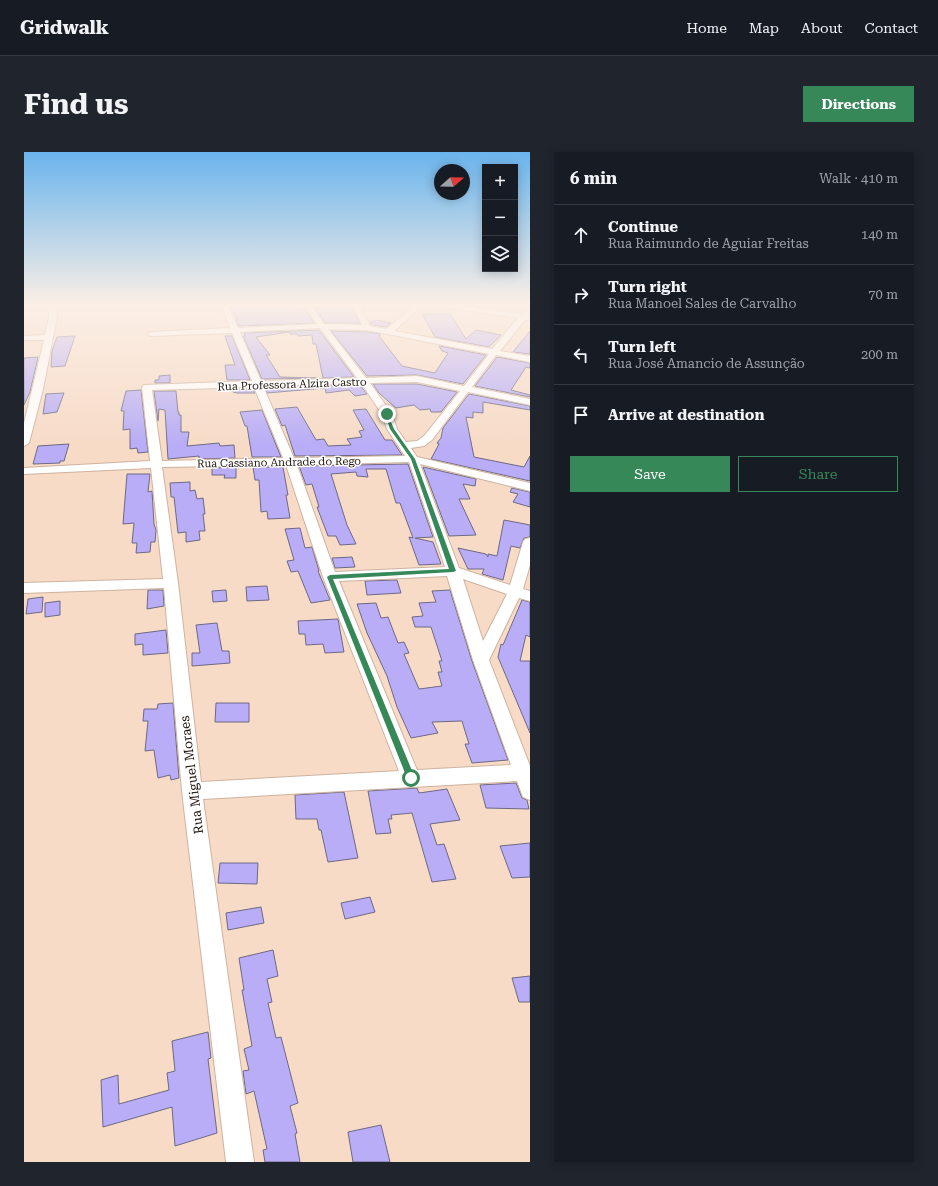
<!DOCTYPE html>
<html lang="en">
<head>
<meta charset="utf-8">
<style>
	:root { --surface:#171b24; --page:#20242c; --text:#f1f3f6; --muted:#9ea1a6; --line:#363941; --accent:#368859 }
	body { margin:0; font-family:"Roboto Serif",serif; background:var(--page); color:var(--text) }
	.controls { position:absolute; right:12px; top:12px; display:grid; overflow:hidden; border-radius:0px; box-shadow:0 2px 10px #0003 }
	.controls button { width:36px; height:36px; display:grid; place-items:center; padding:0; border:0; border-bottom:1px solid var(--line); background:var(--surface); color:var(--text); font:20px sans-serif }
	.compass { position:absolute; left:410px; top:12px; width:36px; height:36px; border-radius:50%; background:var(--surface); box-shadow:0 2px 10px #0003; rotate:70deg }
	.stop { position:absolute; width:12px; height:12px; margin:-9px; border:3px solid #368859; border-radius:50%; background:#fff }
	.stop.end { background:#368859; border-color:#fff; box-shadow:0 1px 4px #0008 }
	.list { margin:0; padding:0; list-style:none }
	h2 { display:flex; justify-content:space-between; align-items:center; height:52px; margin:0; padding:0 16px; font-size:17px }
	h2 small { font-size:13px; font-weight:400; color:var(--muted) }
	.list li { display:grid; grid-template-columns:26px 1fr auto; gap:12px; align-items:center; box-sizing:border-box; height:60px; padding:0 16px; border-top:1px solid var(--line) }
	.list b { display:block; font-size:15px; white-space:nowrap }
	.list p { margin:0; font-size:13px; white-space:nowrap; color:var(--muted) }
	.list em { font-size:13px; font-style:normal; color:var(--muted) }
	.actions { display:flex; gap:8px; padding:12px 16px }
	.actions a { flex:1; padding:9px 0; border:1px solid var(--accent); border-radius:0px; text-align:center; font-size:14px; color:var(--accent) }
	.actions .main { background:var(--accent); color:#fff }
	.icon { flex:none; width:22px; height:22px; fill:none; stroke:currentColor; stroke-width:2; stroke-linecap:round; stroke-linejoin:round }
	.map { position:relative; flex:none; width:506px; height:1010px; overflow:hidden; border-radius:0px }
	header { display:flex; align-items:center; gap:24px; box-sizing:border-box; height:56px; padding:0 20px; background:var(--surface); border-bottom:1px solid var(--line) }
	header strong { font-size:19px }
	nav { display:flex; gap:22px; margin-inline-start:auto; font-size:14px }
	.intro { display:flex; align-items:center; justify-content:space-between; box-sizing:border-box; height:96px; padding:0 24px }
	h1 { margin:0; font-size:28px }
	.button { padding:10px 18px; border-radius:0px; background:var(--accent); color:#fff; font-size:14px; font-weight:700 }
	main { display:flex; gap:24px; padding:0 24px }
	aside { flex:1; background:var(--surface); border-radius:0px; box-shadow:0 2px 10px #0003 }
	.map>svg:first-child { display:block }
</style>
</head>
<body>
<header>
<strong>Gridwalk</strong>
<nav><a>Home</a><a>Map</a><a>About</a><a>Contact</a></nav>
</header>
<div class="intro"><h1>Find us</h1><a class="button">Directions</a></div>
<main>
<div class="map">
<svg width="506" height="1010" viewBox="0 0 506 1010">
	<rect width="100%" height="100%" fill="#f7dbc7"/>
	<!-- building -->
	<g fill="#b8adf6" stroke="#6d6984">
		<path d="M204,152H263V155H267L271,158L281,157L290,171L215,174L212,168H214Z"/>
		<path d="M291,152H327L336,171H301L291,156H295Z"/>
		<path d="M398,162H426L442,187L452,178L477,183L465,195L411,185Z"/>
		<path d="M352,168L367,171L362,175L347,173L346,171Z"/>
		<path d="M295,178L330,225L299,226L292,192H289L288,183L274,184L273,182H266L265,180L232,185L246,203H242L256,225L293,226L238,227L219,184H221L220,181Z"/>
		<path d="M307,179L343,180L357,182L355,184L378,214L411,221L424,201L418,199L415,194L462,203L439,232L393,223L343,224Z"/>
		<path d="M506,179V202L489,200Z"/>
		<path d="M51,184L41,214L27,215L28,199L33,185Z"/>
		<path d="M201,184H208L226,228H203L201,213H211Z"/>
		<path d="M14,205L6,240L0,253V206Z"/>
		<path d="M473,205L506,211V216L502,215L487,238L506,243V245L451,234Z"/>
		<path d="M146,223V231H131V228H135V224Z"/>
		<path d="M349,232H393L433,240L417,260H407L406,257L396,258L390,253L372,256L355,241Z"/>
		<path d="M336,233L343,242L331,244L325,238L302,241L301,236L243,241L241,235Z"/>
		<path d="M208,237H229L231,241H213L209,240Z"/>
		<path d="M117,238L124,300L114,301L113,296L106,297V277L99,278L100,259H97L102,239Z"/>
		<path d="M130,239H152L154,260H155V263H157V280H165L163,294L195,291L196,294L210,293L211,306L175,307V304L144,307L141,258L135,257L134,269Z"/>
		<path d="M40,241L33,260L19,262L22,242Z"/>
		<path d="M445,242L506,254V258L459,250V261L449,260V266L442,265L450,305L500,315L506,304V329L407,307L415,292L413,291L417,286L419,276Z"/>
		<path d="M273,255L292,288L300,287L304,294L327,293L323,287L338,285L335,279L340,278L329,258L342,257L361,288H368L378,303L271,304L261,273L258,274L251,257Z"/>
		<path d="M238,258L257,305H228L223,274H221L216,260Z"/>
		<path d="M45,292L40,309H36V311L9,312L14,294Z"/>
		<path d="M384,312L409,385L391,386L409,390L417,412L395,413L385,385L389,386L376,351H372L362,317H342L344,325L333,324L332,320L307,322L323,373L332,392L316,393L312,384H304L293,355H295L288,332L282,333L275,314Z"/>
		<path d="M212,315V326H200L201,323H188V316Z"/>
		<path d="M229,315H259L264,343H262L266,366L244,367L243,359L237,360L235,328H231Z"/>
		<path d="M399,315L452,327L451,334L439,332L446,347H435L452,383L425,384Z"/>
		<path d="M103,322H126L124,340L128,339L130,372L132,378L131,390H127L126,400L112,401L113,391H108L110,371L99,372Z"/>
		<path d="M166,330V339L171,338L173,347L179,346L181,362H179L181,379H175L176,388L162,390V380L154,381L150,345H147L146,331Z"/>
		<path d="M488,336L506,340V355L489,350L494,342L486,340Z"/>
		<path d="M480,368L506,373V385L500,386L496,396L487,394L479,428L458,422L460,417H444L434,396L462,402L464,405V402L473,404Z"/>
		<path d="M276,376L281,396L288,395L295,419H294L306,448L287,451L274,419L267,420L263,409L270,408L261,377Z"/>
		<path d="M328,405L331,415L311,416L308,406Z"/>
		<path d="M373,428L377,441L343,443L341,429Z"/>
		<path d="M243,434L245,448L223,449L222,435Z"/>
		<path d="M124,438H139L140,454L123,457Z"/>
		<path d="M202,438L203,449L189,450L188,439Z"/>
		<path d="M426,438L448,509L484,608L448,611L441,592H445L438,569L408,570L414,581L387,586L373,555L363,524L343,481L333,452L352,451L357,466L364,465L374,491L380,490L385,501L380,502L395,537L418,534L414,520H418L415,509H418L407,475H391L388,465L399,464L395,451L412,450L408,439Z"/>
		<path d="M19,445L18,460L2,462L4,447Z"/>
		<path d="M498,448L506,450V485L502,483L496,509H506V581L474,505L477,492L479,493Z"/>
		<path d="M36,449V463L21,465V451Z"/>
		<path d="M314,467L320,500L301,501L299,492L282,493L281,482H275L274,469Z"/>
		<path d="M193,471L198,499H205L206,511L168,514V501H176L172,473Z"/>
		<path d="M142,478L144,501L119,503V492L111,493V482Z"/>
		<path d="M149,551L155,626L147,628L146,623L134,626L130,598L121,599L124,569H119L120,557H133L134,552Z"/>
		<path d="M192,551H225V570H191Z"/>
		<path d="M492,631L498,646L503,648L505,657L462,656L456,633Z"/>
		<path d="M393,636L395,641L423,637L436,668L406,672L413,693L420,692L432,727L408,730L388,661L367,663L368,667H364L367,681L352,682L344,639Z"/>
		<path d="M320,640L334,706L304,710L297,678H295L293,667H272L271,643Z"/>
		<path d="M506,691V725L488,726L476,694Z"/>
		<path d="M196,711H234L233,732L194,731Z"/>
		<path d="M346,745L351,760L321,767L317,751Z"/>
		<path d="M237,755L240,771L204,778L202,761Z"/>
		<path d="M249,798L254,824L243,827L248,850L244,851L252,886L257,885L274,951L266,954L273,981L271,982L276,1010H241L239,998L243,997L230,939L222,942L219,919L225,918L220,897L228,894L218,838H220L215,806Z"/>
		<path d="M506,824V850H495L488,826Z"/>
		<path d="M184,880L187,906L184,907L193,981L151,994L148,955L79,975L77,928L94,923L95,952L145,938L143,921L151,919L148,889Z"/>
		<path d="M357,973L366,1010H329L324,980Z"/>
	</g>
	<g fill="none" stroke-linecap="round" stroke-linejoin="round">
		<!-- minor casing -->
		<g stroke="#ceb29f" stroke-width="2">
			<g id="minor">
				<path d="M25,152H33V165L19,237L5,291L0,294V271L20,188H0V184L21,183L25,165Z"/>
				<path d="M197,152H203L214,176L293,172L280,152H286L300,172L338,173L328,152H335L346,174L362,177L393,152H400L370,179L468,197L494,166L415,154L412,152H426L497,162L506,155L505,163L506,168H501L476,199L506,204V210L472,203L448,235L506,247V253L444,240L408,288L400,294L387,296L393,305L506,331V339L396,312L435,416L486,433L499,390L501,387L506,386V413L499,437L506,439V449L495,446L465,508L506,614V648L499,645L493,629L179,647L230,1010H202L158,639L140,436L0,441V431L139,427L127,316L0,322V316L126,309L118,235L120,233L228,229L208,181L127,184L123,182L127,180L206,176ZM296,176L333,226L237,229L216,180ZM304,177L343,178L465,202L440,234L393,224L342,226ZM393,230L436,239L400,284L393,289L382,290L373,277L368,262L346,231ZM337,231L358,262L363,277L381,304L270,306L239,234ZM230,235L259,306L138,309L128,238ZM385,310L421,415L311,420L273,313ZM262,313L299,425L375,619L177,630L154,431L138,315ZM423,424L449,508L487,613L393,618L315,429ZM439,427L483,442L459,489Z"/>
			</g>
		</g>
		<!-- minor -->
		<use href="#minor" fill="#fff" fill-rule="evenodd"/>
	</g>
	<!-- sky -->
	<linearGradient id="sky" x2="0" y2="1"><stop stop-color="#6ab4ec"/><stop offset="0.52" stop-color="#fbefe6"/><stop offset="1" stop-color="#fbefe6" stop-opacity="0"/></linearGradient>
	<rect width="506" height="293" fill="url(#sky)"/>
	<!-- route -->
	<path fill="#368859" d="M363,261L370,277L391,307L432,419L429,420L309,427L391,626L387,629L383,626L303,425L306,423L425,417L387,307L366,277L361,262Z"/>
	<g text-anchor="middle" stroke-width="3" stroke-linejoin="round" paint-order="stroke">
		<!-- far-street labels -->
		<g font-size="11" fill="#20160f" stroke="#fff">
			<text transform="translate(268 232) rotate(-2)" y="4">Rua Professora Alzira Castro</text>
			<text transform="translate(255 310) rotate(-1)" y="4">Rua Cassiano Andrade do Rego</text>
		</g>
		<!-- street labels -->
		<g font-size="13" fill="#20160f" stroke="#fff">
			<text transform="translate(167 623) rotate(-97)" y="5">Rua Miguel Moraes</text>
		</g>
	</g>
</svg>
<div class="controls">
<button>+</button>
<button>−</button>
<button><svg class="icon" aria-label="layers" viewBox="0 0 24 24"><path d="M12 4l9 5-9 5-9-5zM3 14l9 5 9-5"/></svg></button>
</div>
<svg class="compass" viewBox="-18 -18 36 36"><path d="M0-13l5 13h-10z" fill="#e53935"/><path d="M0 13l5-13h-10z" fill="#9ea1a6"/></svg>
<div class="stop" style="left:387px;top:626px"></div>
<div class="stop end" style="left:363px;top:262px"></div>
</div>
<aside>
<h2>6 min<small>Walk · 410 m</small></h2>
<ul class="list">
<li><svg class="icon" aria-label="ahead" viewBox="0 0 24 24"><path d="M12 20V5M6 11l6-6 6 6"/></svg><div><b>Continue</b><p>Rua Raimundo de Aguiar Freitas</p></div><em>140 m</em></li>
<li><svg class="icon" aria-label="right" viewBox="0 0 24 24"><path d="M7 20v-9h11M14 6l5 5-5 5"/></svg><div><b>Turn right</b><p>Rua Manoel Sales de Carvalho</p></div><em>70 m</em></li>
<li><svg class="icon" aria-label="left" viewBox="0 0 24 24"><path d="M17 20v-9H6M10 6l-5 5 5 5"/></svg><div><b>Turn left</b><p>Rua José Amancio de Assunção</p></div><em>200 m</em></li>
<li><svg class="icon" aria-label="arrive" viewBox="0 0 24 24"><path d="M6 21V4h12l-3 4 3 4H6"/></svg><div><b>Arrive at destination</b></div></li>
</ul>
<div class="actions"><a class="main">Save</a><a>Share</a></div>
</aside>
</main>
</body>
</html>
